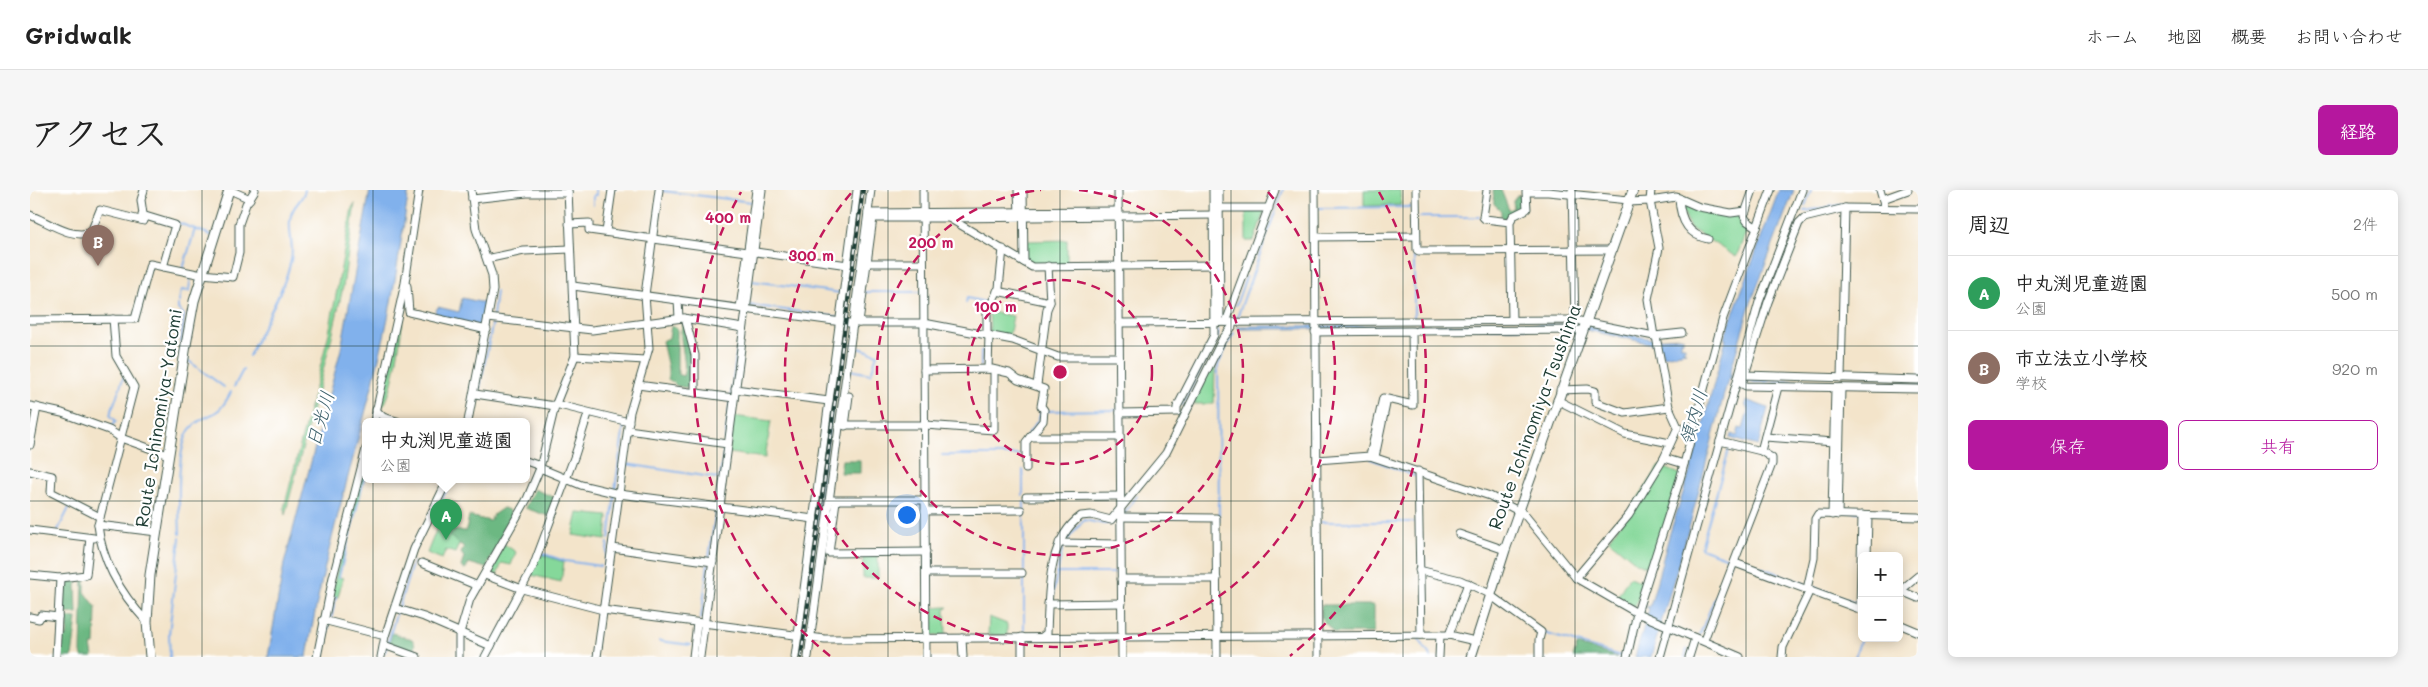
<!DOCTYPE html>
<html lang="ja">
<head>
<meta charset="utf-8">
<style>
	:root { --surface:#fff; --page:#f6f6f6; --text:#222; --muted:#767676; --line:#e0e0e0; --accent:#b5179e }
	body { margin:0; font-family:Mali,"Klee One",sans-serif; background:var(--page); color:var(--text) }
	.controls { position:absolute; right:15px; bottom:15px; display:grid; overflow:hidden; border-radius:8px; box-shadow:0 2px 12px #0003 }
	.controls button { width:45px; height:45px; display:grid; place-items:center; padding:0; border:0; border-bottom:1px solid var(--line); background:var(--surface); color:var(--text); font:25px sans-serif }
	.you { position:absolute; left:876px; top:324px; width:18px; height:18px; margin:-12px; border:4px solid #fff; border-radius:50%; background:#1a73e8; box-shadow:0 0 0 8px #1a73e833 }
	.badge { display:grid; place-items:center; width:32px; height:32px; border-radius:50%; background:var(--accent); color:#fff; font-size:16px; font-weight:700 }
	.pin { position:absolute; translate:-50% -41px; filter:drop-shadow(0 1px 2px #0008) }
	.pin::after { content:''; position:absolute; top:26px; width:18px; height:15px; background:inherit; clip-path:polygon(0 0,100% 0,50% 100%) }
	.popup { position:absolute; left:332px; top:228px; width:168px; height:65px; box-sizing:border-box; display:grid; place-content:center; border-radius:8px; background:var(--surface); filter:drop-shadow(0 1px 4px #0005); font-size:16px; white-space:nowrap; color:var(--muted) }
	.popup b { font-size:19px; color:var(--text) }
	.popup::after { content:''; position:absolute; left:50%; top:100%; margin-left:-10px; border:10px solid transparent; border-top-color:var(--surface) }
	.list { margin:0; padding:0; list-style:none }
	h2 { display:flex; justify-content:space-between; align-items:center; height:65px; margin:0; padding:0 20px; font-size:21px }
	h2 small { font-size:16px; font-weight:400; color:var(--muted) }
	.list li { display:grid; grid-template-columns:32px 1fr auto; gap:15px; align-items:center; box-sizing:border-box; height:75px; padding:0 20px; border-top:1px solid var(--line) }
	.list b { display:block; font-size:19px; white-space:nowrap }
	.list p { margin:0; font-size:16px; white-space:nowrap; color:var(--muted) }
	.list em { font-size:16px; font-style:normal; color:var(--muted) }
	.actions { display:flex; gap:10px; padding:15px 20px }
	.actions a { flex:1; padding:11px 0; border:1px solid var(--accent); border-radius:8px; text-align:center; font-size:18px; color:var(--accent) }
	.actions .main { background:var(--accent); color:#fff }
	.map { position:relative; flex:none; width:1888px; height:467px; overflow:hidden; border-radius:8px }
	header { display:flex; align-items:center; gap:30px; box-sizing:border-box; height:70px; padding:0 25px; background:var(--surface); border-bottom:1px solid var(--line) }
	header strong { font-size:24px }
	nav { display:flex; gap:28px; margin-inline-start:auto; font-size:18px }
	.intro { display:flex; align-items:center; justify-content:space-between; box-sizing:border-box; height:120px; padding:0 30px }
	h1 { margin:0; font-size:35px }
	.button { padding:12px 22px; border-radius:8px; background:var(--accent); color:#fff; font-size:18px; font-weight:700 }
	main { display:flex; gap:30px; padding:0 30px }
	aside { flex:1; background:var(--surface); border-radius:8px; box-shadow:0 2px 12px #0003 }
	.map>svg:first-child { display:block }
</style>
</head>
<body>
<header>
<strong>Gridwalk</strong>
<nav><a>ホーム</a><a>地図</a><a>概要</a><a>お問い合わせ</a></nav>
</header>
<div class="intro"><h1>アクセス</h1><a class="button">経路</a></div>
<main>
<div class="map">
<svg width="1888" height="467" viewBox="0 0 1888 467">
	<rect width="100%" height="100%" fill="#fff"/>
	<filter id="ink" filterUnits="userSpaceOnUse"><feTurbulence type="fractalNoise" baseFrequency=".02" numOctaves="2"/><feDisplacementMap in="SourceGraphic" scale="10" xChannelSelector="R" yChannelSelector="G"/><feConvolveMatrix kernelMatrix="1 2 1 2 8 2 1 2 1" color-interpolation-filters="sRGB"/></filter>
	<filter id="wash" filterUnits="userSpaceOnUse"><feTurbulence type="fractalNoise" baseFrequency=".0096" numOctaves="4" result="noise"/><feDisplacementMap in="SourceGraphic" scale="20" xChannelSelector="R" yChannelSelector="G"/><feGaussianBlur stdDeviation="1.12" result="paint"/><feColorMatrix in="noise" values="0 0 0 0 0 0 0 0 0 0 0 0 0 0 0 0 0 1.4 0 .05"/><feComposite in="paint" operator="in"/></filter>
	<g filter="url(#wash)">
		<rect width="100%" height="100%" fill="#f3e4ca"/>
		<!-- green -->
		<g fill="#85d89a" stroke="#528a67">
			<path d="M1334,0H1370L1371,15L1334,16Z"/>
			<path d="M325,13L313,97L302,146L255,325L254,318L299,143L322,18Z"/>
			<path d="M1655,13L1703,26L1712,25L1718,38L1706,67L1660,38L1651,15Z"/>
			<path d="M1216,19H1235L1224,51H1216Z"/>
			<path d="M1037,50V74L1003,75L996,71V51Z"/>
			<path d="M376,105C373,124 365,211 350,219Z"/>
			<path d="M959,122L983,126L979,147L960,143Z"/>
			<path d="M1183,173L1185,175L1184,214H1163Z"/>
			<path d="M703,226L741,231L735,268L699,263Z"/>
			<path d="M336,266V280L308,387L313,388L308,407L302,406L305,388Z"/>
			<path d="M1630,276L1650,284L1621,378L1607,373L1579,350Z"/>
			<path d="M548,323L578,326L576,350L543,345Z"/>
			<path d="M409,333L433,346L425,363L416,360L412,369L397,363Z"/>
			<path d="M474,354L486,362L481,375L472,373L467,385L459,383Z"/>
			<path d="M510,364L534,372L531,392L501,385Z"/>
			<rect x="833" y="364" width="15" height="24"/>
			<path d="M1599,387L1613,392L1605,417L1587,407Z"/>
			<path d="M918,417L915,420L916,445L900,446L898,442L897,418Z"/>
			<path d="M959,427L977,434V445H958Z"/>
		</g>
		<!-- forest -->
		<g fill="#6cb882" stroke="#467a5b">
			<path d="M1463,0H1471L1479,20L1484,18L1483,11L1488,5L1494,7L1495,17L1479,29L1471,28V21L1464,14Z"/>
			<path d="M654,132C660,152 669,178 658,198L647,196L638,189V178L632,151L639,148L641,136L647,138V179L649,185L653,186C659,169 645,147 654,132Z"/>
			<path d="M812,270H830V283H810Z"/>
			<path d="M504,299L528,309L521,327L495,318Z"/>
			<path d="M473,318L479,320L483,327L456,378L439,373L435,380L431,377L434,367L431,363L434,357L418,345L419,340L436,341L439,326L460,331L463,325Z"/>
			<path d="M49,387L46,396L47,423L30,424L32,389Z"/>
			<path d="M53,387H55V402L66,417L65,455H61L63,467H52L51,462Z"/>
			<path d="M1291,415H1344V443H1304L1291,428Z"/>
			<path d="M31,427L47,428L42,467H28L29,447L37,446L38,433L30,432Z"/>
			<path d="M362,443L382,449L385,455L382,463L359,455Z"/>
			<path d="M1547,455L1587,467H1543Z"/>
		</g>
		<!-- water -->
		<g fill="#81b1ec" stroke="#507790">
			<path d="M340,0H379C370,57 363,112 349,168C325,268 293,365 277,467H238L254,374L311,159Z"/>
			<path d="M1749,0H1764L1720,115L1700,183L1703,185H1699L1703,188L1699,187L1702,190L1698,189L1659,338L1621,467H1605L1619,419L1615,416L1620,417L1639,346L1662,275L1696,149L1694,148Z"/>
			<path d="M432,108L459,114L455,124L454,137L403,126L408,117L429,122Z"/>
			<path d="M1546,134L1622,149L1650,147L1654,148L1650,151L1654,150L1651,153V156H1655V159L1652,160L1656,162L1633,166L1630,157L1623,154L1547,138L1208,139V136Z"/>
			<path d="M1716,210L1738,218L1728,256L1700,248L1701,244L1707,246L1709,238L1713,239L1718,221L1715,214Z"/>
		</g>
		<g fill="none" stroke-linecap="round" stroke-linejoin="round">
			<!-- stream -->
			<g stroke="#81b1ec" stroke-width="2">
				<path d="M633,1L722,12"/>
				<path d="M563,15V5H566L565,0"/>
				<path d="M1775,16L1781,0"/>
				<path d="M1289,18L1380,17"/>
				<path d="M1775,21L1810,15L1850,14"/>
				<path d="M1389,27H1449"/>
				<path d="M1238,28L1245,9"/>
				<path d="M146,32L165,39L153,79"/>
				<path d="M165,39L181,45"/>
				<path d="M1384,61V128"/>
				<path d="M722,91L811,103"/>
				<path d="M835,102H890"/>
				<path d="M149,112L151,100L159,101L161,85"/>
				<path d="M936,113L937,108L955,112V119"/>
				<path d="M148,115V119L154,125L150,164"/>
				<path d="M719,115L807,127"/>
				<path d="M1206,115L1216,87"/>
				<path d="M463,126L466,101"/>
				<path d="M1207,128L1253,0"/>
				<path d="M1198,153L1204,143"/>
				<path d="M708,156L710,141"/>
				<path d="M219,166C232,137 255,99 261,70C265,53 255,36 263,20C267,12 273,9 275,0"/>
				<path d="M156,169L194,197"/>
				<path d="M951,176V161L956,160"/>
				<path d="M820,180L841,184L847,164L823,156V154"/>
				<path d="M1719,189L1741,191L1888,195"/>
				<path d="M1718,192H1738"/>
				<path d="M204,197L213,180"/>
				<path d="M449,202L463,131"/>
				<path d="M701,205L707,159"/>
				<path d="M1152,215L1188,146V139"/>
				<path d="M1016,221L1087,220"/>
				<path d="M349,231L350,229"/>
				<path d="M442,231L448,207"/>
				<path d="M80,238L86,231L80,225L94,186"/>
				<path d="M695,251L700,211"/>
				<path d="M993,255V251L1009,229L1011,221"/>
				<path d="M912,265H989"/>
				<path d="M1341,269L1385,286"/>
				<path d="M596,274L687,288"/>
				<path d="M993,280V305"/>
				<path d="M585,300L594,235"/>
				<path d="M994,312V381"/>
				<path d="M687,313L694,257"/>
				<path d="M407,319L417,299"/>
				<path d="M1811,321L1835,322"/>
				<path d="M1093,325L1107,306"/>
				<path d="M1189,330L1188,175L1197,156"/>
				<path d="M1291,332H1383"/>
				<path d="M28,340L41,314"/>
				<path d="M150,344C149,321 145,253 162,237C179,220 186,232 201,202"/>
				<path d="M579,349L585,305"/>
				<path d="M1036,351L1054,330L1074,334L1082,333"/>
				<path d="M511,363L535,371L570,376"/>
				<path d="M679,368L686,320"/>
				<path d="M1709,369L1775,394"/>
				<path d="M1026,383H1088"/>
				<path d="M994,385V443"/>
				<path d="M309,387L336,282"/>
				<path d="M1781,396L1827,413"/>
				<path d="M1022,408L1033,356"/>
				<path d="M570,415L578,353"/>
				<path d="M775,415L813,135"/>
				<path d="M369,417L383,371"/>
				<path d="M301,429L306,407"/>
				<path d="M671,429L678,374"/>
				<path d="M1869,438L1875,440"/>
				<path d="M1514,443L1594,467"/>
				<path d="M1670,444L1701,369L1671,358L1700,256"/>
				<path d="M669,445L670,438"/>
				<path d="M1389,449L1401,467"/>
				<path d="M629,451L661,455"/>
				<path d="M355,462L367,421"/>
				<path d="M140,467L139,444L150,348"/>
				<path d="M293,467L299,434"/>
				<path d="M563,467L569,424"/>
				<path d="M1655,467L1657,459"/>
				<path d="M1825,467L1832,445"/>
			</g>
		</g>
	</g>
	<g filter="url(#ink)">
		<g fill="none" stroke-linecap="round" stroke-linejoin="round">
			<!-- minor casing -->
			<g stroke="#3f564a" stroke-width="9">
				<g id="minor">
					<path d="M200,0L220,9"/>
					<path d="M893,0L896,467"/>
					<path d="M988,0L989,24"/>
					<path d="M993,0L994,72"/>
					<path d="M1088,0L1092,467"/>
					<path d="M1189,0L1190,132"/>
					<path d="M1285,0L1288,467"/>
					<path d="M1386,0L1387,60L1389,61L1582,60"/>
					<path d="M1457,0L1453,27L1455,29L1480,32L1482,130"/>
					<path d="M1542,0L1545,130"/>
					<path d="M1621,0L1620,11L1646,7L1669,17L1701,23L1716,21"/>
					<path d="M1723,0L1714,26L1717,31L1727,38"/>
					<path d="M1850,0L1854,14"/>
					<path d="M1649,8C1650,28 1657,45 1678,49"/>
					<path d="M442,9L497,3H538"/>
					<path d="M1853,9L1878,0"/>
					<path d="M1599,12L1620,11L1629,58L1618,109L1624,146"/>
					<path d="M1184,18H1239"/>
					<path d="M1888,19L1815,18L1774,28L1769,33L1738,112L1712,194L1716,196L1888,199"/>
					<path d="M838,23L1089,21"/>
					<path d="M0,25C18,32 42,50 61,42L70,20L114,31L111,10L114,0"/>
					<path d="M112,25L145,35L133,77"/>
					<path d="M919,28L1184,25"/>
					<path d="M1480,32L1483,26L1497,19L1496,2H1518L1599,10"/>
					<path d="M539,34L559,33V40L717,62"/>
					<path d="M576,42L582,0"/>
					<path d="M1286,47L1386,46"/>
					<path d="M719,61L818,75"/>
					<path d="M461,68L494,61L540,59"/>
					<path d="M833,73H893"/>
					<path d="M172,84L203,87L209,63V34L216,14L225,0"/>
					<path d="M377,96L379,122L457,140"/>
					<path d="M543,96L819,133H894L983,150L1028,167H1089"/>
					<path d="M967,101L1020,112"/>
					<path d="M648,110L649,128"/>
					<path d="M710,118L726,0"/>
					<path d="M458,128L562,140L653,128L713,138"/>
					<path d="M655,128L665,165V203"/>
					<path d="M83,129L86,166L104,197L68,335C72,373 92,405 117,432"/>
					<path d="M0,130L105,129L120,74L172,85"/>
					<path d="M1196,132L1245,0"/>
					<path d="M829,133L843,28H919L1002,77L1184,75"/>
					<path d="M1089,133L1545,130L1624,146L1652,143"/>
					<path d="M1387,141L1553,140"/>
					<path d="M1285,142L1382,141L1383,215L1353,208L1340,266"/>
					<path d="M957,145V122L969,98L973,59"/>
					<path d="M545,166L615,170"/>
					<path d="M958,179L959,145"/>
					<path d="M894,180L962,179L979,183L988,190L1014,199L1011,216L1014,220L1013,231L996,252V279"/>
					<path d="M1715,185L1888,190"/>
					<path d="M1811,188L1815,18"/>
					<path d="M608,195L704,208"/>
					<path d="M1007,195L1017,119L1020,112L1018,76"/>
					<path d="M705,199L799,211"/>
					<path d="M1530,200L1558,199L1565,201V212L1595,223L1639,217"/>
					<path d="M445,204L525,216"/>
					<path d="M1527,210L1595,244L1640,253"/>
					<path d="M525,214L599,232"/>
					<path d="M0,216L32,223L79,240L91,248L138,265"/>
					<path d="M346,220L353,227L367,231"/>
					<path d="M1090,223L1147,222V217L1184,145L1183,0"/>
					<path d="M344,231L375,93L389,0"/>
					<path d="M438,231L463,100L462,85L446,39L441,0"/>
					<path d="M809,235H895L964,240V180"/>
					<path d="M815,236L819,206"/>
					<path d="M598,240L698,254"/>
					<path d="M1000,247H1090"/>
					<path d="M1735,247L1804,252"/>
					<path d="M1690,251L1731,261"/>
					<path d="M0,255L7,217"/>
					<path d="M1345,267L1356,214"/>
					<path d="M1634,268L1654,274"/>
					<path d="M1287,270L1340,266L1460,306L1494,324L1546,388L1607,423L1710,467"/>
					<path d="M496,271L510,276"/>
					<path d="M510,278L551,295L589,304L784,329"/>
					<path d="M0,281L22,286L21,302L70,327"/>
					<path d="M1388,281L1391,445"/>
					<path d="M996,307L1090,306"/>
					<path d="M803,310H895"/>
					<path d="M806,311L799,363L896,362"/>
					<path d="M895,321L991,320"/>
					<path d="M1802,325L1805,198"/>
					<path d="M1808,325L1811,198"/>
					<path d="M1090,327L1186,328L1187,467"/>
					<path d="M68,335L127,342"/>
					<path d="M0,340L64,348"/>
					<path d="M1429,344L1475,360"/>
					<path d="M1029,353L1091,354"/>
					<path d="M582,358L683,372"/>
					<path d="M1837,366L1838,326"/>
					<path d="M392,373L448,396"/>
					<path d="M1705,373L1832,420"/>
					<path d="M1389,380L1430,390L1460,404"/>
					<path d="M896,383H992"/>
					<path d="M0,385L30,388L56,385L60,348"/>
					<path d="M455,385L492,399L573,420L795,449L1419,445L1445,451"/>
					<path d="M1546,388L1599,325L1634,268L1648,237L1639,217L1626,146"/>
					<path d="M1091,389H1187"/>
					<path d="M1777,399L1784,368L1785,329L1788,324L1888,327"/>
					<path d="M1869,400L1888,408"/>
					<path d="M1870,401L1888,386"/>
					<path d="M1460,405L1511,442L1509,450V467"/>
					<path d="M1018,414L1092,413"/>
					<path d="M365,418L394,427L461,456"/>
					<path d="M1830,419L1832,325"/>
					<path d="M0,427L9,429L11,425L28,427"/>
					<path d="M293,430L355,446"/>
					<path d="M1869,434L1888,442"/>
					<path d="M1419,445L1438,393"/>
					<path d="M992,447V467"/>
					<path d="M1012,447L1017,443C1019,405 1016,351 1051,326L1061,325L1081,330L1136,263L1192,150L1202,137V132"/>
					<path d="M932,448L933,467"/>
					<path d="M1674,450L1742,274V268L1731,261L1748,197"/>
					<path d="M354,455L387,467"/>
					<path d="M26,467L30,388"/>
					<path d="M287,467L303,387L336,259"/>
					<path d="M351,467L355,446L384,359L418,289"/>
					<path d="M429,467V446L440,409L497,309L510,278L525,216L545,166L538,0"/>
					<path d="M455,467L503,377L545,265L558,224"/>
					<path d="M567,467L600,222L619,158L615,105L629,0"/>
					<path d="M663,467L667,433"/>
					<path d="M670,467L732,0"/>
					<path d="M765,467L827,0"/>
					<path d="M778,467L841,0"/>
					<path d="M1409,467L1410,445"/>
					<path d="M1597,467L1607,423L1650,289L1693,128L1741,0"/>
					<path d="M1630,467L1729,112L1772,0"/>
					<path d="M1659,467L1665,448"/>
					<path d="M1752,467L1753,457L1780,400"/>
				</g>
			</g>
			<!-- major casing -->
			<g stroke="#3f564a" stroke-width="11">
				<g id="major">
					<path d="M120,467L117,432L120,385L156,155L164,111L199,0"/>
					<path d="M1441,467L1475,360L1603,0"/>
				</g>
			</g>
			<!-- minor -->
			<use href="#minor" stroke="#fff" stroke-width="7"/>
			<!-- major -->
			<use href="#major" stroke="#fff" stroke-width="9"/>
			<!-- rail casing -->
			<g stroke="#1f3d34" stroke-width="4">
				<path id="rail" d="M771,467L833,0"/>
			</g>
			<!-- rail -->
			<use href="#rail" stroke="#fff" stroke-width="2" stroke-dasharray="5.5" stroke-linecap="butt"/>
		</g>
	</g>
	<!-- grid -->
	<path fill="none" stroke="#1f3d34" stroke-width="1" stroke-opacity="0.55" d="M172,0V467M343,0V467M515,0V467M687,0V467M858,0V467M1030,0V467M1201,0V467M1373,0V467M1545,0V467M1716,0V467M0,156H1888M0,311H1888"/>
	<!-- distance rings -->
	<g fill="none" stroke="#c2185b" stroke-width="2.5" stroke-dasharray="9 6">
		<circle cx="1030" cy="182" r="92"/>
		<path d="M1049 0A183 183 0 1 1 1011 0"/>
		<path d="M1238 2A275 275 0 1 1 822 2"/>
		<path d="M800 466A366 366 0 0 1 711 2M1349 2A366 366 0 0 1 1260 466"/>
	</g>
	<g text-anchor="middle" stroke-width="4.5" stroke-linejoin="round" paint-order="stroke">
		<!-- street labels -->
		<g font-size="18" fill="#1f3d34" stroke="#fff">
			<text transform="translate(1505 227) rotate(-70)" y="6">Route Ichinomiya-Tsushima</text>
			<text transform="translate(129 228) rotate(-81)" y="6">Route Ichinomiya-Yatomi</text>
		</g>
		<!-- water labels -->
		<g font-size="19" font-style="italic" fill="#3c606b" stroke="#fff">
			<text transform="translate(1663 227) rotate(-74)" y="7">領内川</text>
			<text transform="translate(290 229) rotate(-74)" y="7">日光川</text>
		</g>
	</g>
	<circle cx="1030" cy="182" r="8" fill="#c2185b" stroke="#fff" stroke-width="2.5"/>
	<g font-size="15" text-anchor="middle" font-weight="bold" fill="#c2185b" stroke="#fff" stroke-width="4.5" stroke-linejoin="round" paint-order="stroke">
		<text x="698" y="33">400 m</text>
		<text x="901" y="58">200 m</text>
		<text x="781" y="71">300 m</text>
		<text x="965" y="122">100 m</text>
	</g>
</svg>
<div class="controls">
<button>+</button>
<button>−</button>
</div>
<div class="you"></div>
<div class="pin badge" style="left:416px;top:350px;background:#2e9e5b">A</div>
<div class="popup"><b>中丸渕児童遊園</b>公園</div>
<div class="pin badge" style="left:68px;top:76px;background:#8d6e63">B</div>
</div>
<aside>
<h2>周辺<small>2件</small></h2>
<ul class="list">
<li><span class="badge" style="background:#2e9e5b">A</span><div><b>中丸渕児童遊園</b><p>公園</p></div><em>500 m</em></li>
<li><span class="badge" style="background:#8d6e63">B</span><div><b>市立法立小学校</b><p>学校</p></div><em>920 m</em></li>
</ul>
<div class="actions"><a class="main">保存</a><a>共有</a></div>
</aside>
</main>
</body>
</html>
